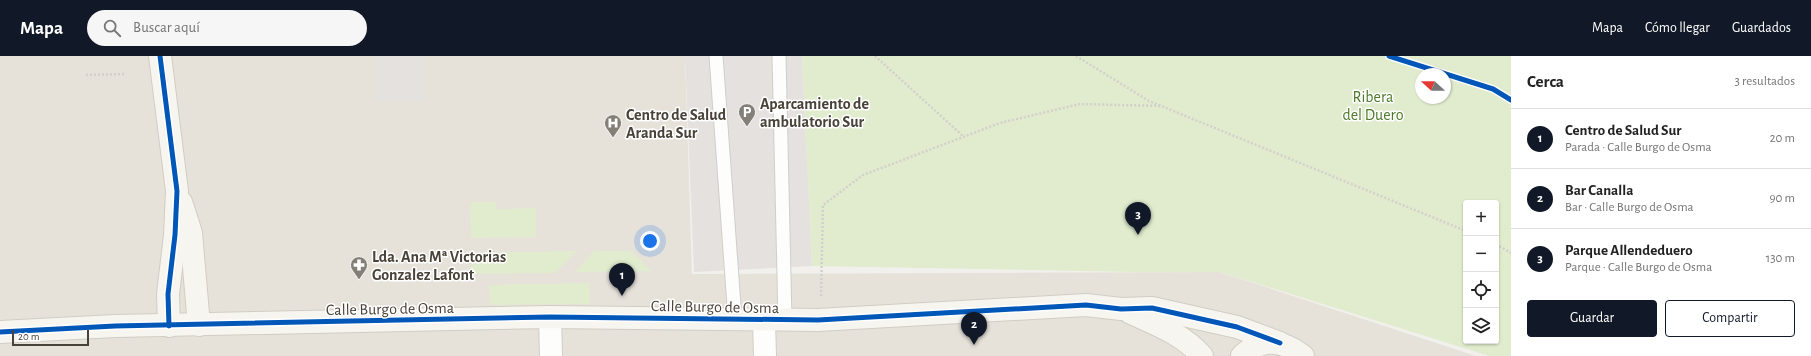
<!DOCTYPE html>
<html lang="es">
<head>
<meta charset="utf-8">
<style>
	:root { --surface:#fff; --page:#f6f6f6; --text:#222; --muted:#767676; --line:#e0e0e0; --accent:#111827 }
	body { margin:0; font-family:"Alegreya Sans",sans-serif; background:var(--page); color:var(--text) }
	.controls { position:absolute; right:12px; bottom:12px; display:grid; overflow:hidden; border-radius:4px; box-shadow:0 1px 3px #0004 }
	.controls button { width:36px; height:36px; display:grid; place-items:center; padding:0; border:0; border-bottom:1px solid var(--line); background:var(--surface); color:var(--text); font:20px sans-serif }
	.compass { position:absolute; left:1415px; top:12px; width:36px; height:36px; border-radius:50%; background:var(--surface); box-shadow:0 1px 3px #0004; rotate:291deg }
	.scale { position:absolute; left:12px; bottom:10px; width:77px; box-sizing:border-box; padding-left:4px; border:2px solid #494238; border-top:0; font-size:11px; line-height:14px; white-space:nowrap; color:#494238; -webkit-text-stroke:3px #fff; paint-order:stroke }
	.you { position:absolute; left:650px; top:185px; width:14px; height:14px; margin:-10px; border:3px solid #fff; border-radius:50%; background:#1a73e8; box-shadow:0 0 0 6px #1a73e833 }
	.badge { display:grid; place-items:center; width:26px; height:26px; border-radius:50%; background:var(--accent); color:#fff; font-size:13px; font-weight:700 }
	.pin { position:absolute; translate:-50% -33px; filter:drop-shadow(0 1px 2px #0008) }
	.pin::after { content:''; position:absolute; top:21px; width:14px; height:12px; background:inherit; clip-path:polygon(0 0,100% 0,50% 100%) }
	.list { margin:0; padding:0; list-style:none }
	h2 { display:flex; justify-content:space-between; align-items:center; height:52px; margin:0; padding:0 16px; font-size:17px }
	h2 small { font-size:13px; font-weight:400; color:var(--muted) }
	.list li { display:grid; grid-template-columns:26px 1fr auto; gap:12px; align-items:center; box-sizing:border-box; height:60px; padding:0 16px; border-top:1px solid var(--line) }
	.list b { display:block; font-size:15px; white-space:nowrap }
	.list p { margin:0; font-size:13px; white-space:nowrap; color:var(--muted) }
	.list em { font-size:13px; font-style:normal; color:var(--muted) }
	.actions { display:flex; gap:8px; padding:12px 16px }
	.actions a { flex:1; padding:9px 0; border:1px solid var(--accent); border-radius:4px; text-align:center; font-size:14px; color:var(--accent) }
	.actions .main { background:var(--accent); color:#fff }
	.icon { flex:none; width:22px; height:22px; fill:none; stroke:currentColor; stroke-width:2; stroke-linecap:round; stroke-linejoin:round }
	.map { position:relative; flex:none; width:1511px; height:300px; overflow:hidden }
	header { display:flex; align-items:center; gap:24px; box-sizing:border-box; height:56px; padding:0 20px; background:var(--accent); color:#fff }
	header strong { font-size:19px }
	nav { display:flex; gap:22px; margin-inline-start:auto; font-size:14px }
	.search { width:280px; height:36px; background:var(--page); display:flex; align-items:center; gap:10px; box-sizing:border-box; padding:0 14px; border-radius:22px; color:var(--muted); font-size:15px }
	main { display:flex }
	aside { flex:1; background:var(--surface) }
	.map>svg:first-child { display:block }
</style>
</head>
<body>
<header>
<strong>Mapa</strong>
<div class="search"><svg class="icon" aria-label="search" viewBox="0 0 24 24"><circle cx="10" cy="10" r="6"/><path d="M15 15l6 6"/></svg>Buscar aquí</div>
<nav><a>Mapa</a><a>Cómo llegar</a><a>Guardados</a></nav>
</header>
<main>
<div class="map">
<svg width="1511" height="300" viewBox="0 0 1511 300">
	<rect width="100%" height="100%" fill="#f2f0ed"/>
	<!-- residential -->
	<path fill="#e6e2da" d="M0,0H685L692,218L1220,216L1476,300H0Z"/>
	<!-- green -->
	<g fill="#e1ecce" fill-rule="evenodd">
		<path d="M802,0H1511V300H1489L1220,216H1133L812,210ZM1421,18H1445V42H1421ZM1466,147H1496V285H1466Z"/>
		<path d="M470,146H496V153L536,152V181L471,182Z"/>
		<path d="M577,195L555,217L471,218V197Z"/>
		<path d="M594,195H631L652,215L575,216Z"/>
		<path d="M589,227L590,248L490,249L489,229Z"/>
	</g>
	<!-- parking -->
	<g fill="#e4e1de">
		<rect x="376" y="0" width="48" height="45"/>
		<path d="M685,0H802L812,210L694,216Z"/>
	</g>
	<g fill="none" stroke-linecap="round" stroke-linejoin="round">
		<!-- lane casing -->
		<g stroke="#d0ceca" stroke-width="15">
			<g id="lane">
				<path d="M716,0L735,264"/>
				<path d="M779,0L785,264"/>
			</g>
		</g>
		<!-- street casing -->
		<g stroke="#d0ceca" stroke-width="24">
			<g id="street">
				<path d="M550,261L551,300"/>
				<path d="M764,265L765,300"/>
			</g>
		</g>
		<!-- secondary casing -->
		<g stroke="#d1cdc4" stroke-width="24">
			<g id="secondary">
				<path d="M160,0L177,135L175,179L168,238L169,270"/>
				<path d="M181,146L191,177L199,269"/>
				<path d="M1129,256C1155,268 1183,278 1202,300"/>
				<path d="M0,276L115,270L550,261L818,264L1086,249L1121,253L1152,252L1237,271L1280,287"/>
				<path d="M1242,300C1262,281 1283,284 1303,300"/>
			</g>
		</g>
		<!-- path -->
		<g stroke="#d2d0cb" stroke-width="2.5" stroke-dasharray="2 2" stroke-linecap="butt">
			<path d="M875,0L964,81"/>
			<path d="M1076,0L1149,45L1466,175"/>
			<path d="M86,19L126,18"/>
			<path d="M1496,188L1511,197"/>
			<path d="M821,240L823,149L863,119L1000,67L1080,48L1162,50"/>
		</g>
		<!-- lane -->
		<use href="#lane" stroke="#fdfdfc" stroke-width="13"/>
		<!-- street -->
		<use href="#street" stroke="#fdfdfc" stroke-width="22"/>
		<!-- secondary -->
		<use href="#secondary" stroke="#f7f5f0" stroke-width="22"/>
		<!-- cycleway casing -->
		<g stroke="#fff" stroke-width="8">
			<g id="cycleway">
				<path d="M160,0L177,135L175,179L168,238L169,270"/>
				<path d="M1389,0L1493,33L1511,44"/>
				<path d="M0,276L115,270L550,261L818,264L1086,249L1121,253L1152,252L1237,271L1280,287"/>
			</g>
		</g>
		<!-- cycleway -->
		<use href="#cycleway" stroke="#0057b8" stroke-width="5"/>
	</g>
	<!-- icons -->
	<defs>
		<g id="parking-pin" transform="scale(0.9)"><path d="M0 17L-7.5 6A9.5 9.5 0 1 1 7.5 6Z" fill="#847f77" stroke="#fff"/><path d="M-3.5-5.5H1a3.5 3.5 0 0 1 0 7H-1V5.5H-3.5ZM-1-3.4V-.6H.8a1.4 1.4 0 0 0 0-2.8Z" fill="#fff"/></g>
		<g id="hospital-pin" transform="scale(0.9)"><path d="M0 17L-7.5 6A9.5 9.5 0 1 1 7.5 6Z" fill="#847f77" stroke="#fff"/><path d="M-5-5h3v3.5h4V-5h3V5h-3V1.5h-4V5h-3Z" fill="#fff"/></g>
		<g id="pharmacy-pin" transform="scale(0.9)"><path d="M0 17L-7.5 6A9.5 9.5 0 1 1 7.5 6Z" fill="#847f77" stroke="#fff"/><path d="M-2-6h4v4h4v4h-4v4h-4v-4h-4v-4h4Z" fill="#fff"/></g>
	</defs>
	<g fill-rule="evenodd">
		<use href="#parking-pin" x="747" y="56"/>
		<use href="#hospital-pin" x="613" y="67"/>
		<use href="#pharmacy-pin" x="359" y="209"/>
	</g>
	<g text-anchor="middle" stroke-width="3" stroke-linejoin="round" paint-order="stroke">
		<!-- park labels -->
		<g font-size="16" fill="#4d7b2b" stroke="#fff">
			<text x="1373" y="46">Ribera<tspan x="1373" dy="18">del Duero</tspan></text>
		</g>
		<!-- poi labels -->
		<g font-size="16" font-weight="bold" fill="#494238" stroke="#fff" text-anchor="start">
			<text x="760" y="53">Aparcamiento de<tspan x="760" dy="18">ambulatorio Sur</tspan></text>
			<text x="626" y="64">Centro de Salud<tspan x="626" dy="18">Aranda Sur</tspan></text>
			<text x="372" y="206">Lda. Ana Mª Victorias<tspan x="372" dy="18">Gonzalez Lafont</tspan></text>
		</g>
		<!-- street labels -->
		<g font-size="16" fill="#494238" stroke="#fff">
			<text transform="translate(715 250) rotate(1)" y="6">Calle Burgo de Osma</text>
			<text transform="translate(390 252) rotate(-1)" y="6">Calle Burgo de Osma</text>
		</g>
	</g>
</svg>
<div class="controls">
<button>+</button>
<button>−</button>
<button><svg class="icon" aria-label="locate" viewBox="0 0 24 24"><circle cx="12" cy="12" r="6"/><path d="M12 2v4M12 18v4M2 12h4M18 12h4"/></svg></button>
<button><svg class="icon" aria-label="layers" viewBox="0 0 24 24"><path d="M12 4l9 5-9 5-9-5zM3 14l9 5 9-5"/></svg></button>
</div>
<svg class="compass" viewBox="-18 -18 36 36"><path d="M0-13l5 13h-10z" fill="#e53935"/><path d="M0 13l5-13h-10z" fill="#767676"/></svg>
<div class="scale">20 m</div>
<div class="you"></div>
<div class="pin badge" style="left:622px;top:240px">1</div>
<div class="pin badge" style="left:974px;top:289px">2</div>
<div class="pin badge" style="left:1138px;top:179px">3</div>
</div>
<aside>
<h2>Cerca<small>3 resultados</small></h2>
<ul class="list">
<li><span class="badge">1</span><div><b>Centro de Salud Sur</b><p>Parada · Calle Burgo de Osma</p></div><em>20 m</em></li>
<li><span class="badge">2</span><div><b>Bar Canalla</b><p>Bar · Calle Burgo de Osma</p></div><em>90 m</em></li>
<li><span class="badge">3</span><div><b>Parque Allendeduero</b><p>Parque · Calle Burgo de Osma</p></div><em>130 m</em></li>
</ul>
<div class="actions"><a class="main">Guardar</a><a>Compartir</a></div>
</aside>
</main>
</body>
</html>
